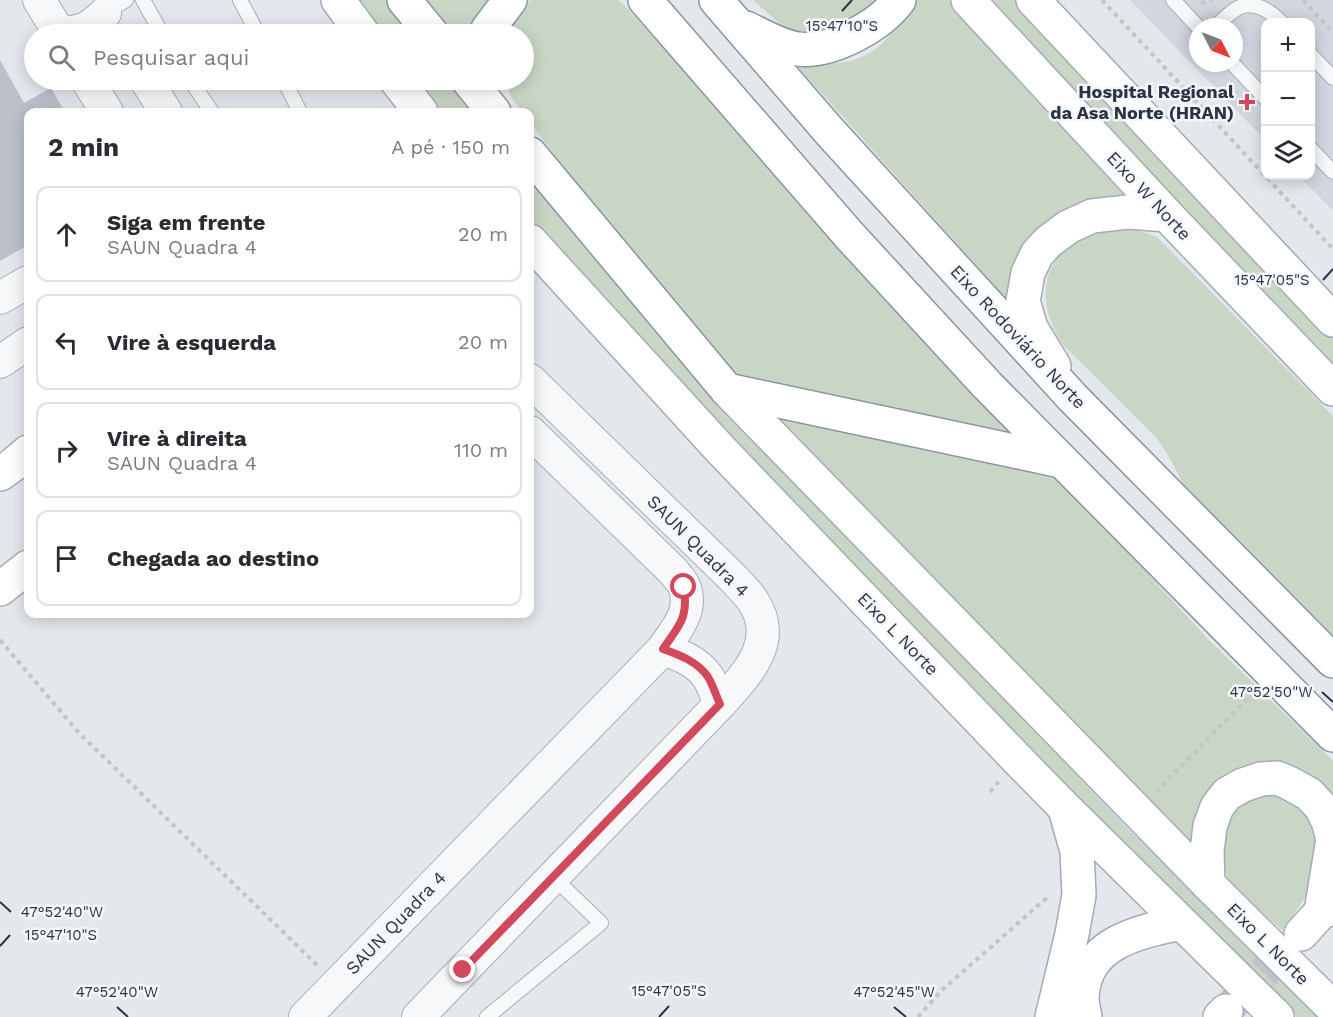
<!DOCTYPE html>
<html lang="pt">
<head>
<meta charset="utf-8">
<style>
	:root { --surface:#fff; --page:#f2f2f3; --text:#2b2b33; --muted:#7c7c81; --line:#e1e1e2 }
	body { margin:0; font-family:"Work Sans",sans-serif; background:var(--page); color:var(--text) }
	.controls { position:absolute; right:18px; top:18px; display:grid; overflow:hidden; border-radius:12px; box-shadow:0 3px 15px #0003 }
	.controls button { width:54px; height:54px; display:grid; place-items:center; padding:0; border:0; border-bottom:2px solid var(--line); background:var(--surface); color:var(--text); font:30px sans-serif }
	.compass { position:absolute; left:1189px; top:18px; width:54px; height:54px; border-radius:50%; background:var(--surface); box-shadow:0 3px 15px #0003; rotate:132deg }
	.stop { position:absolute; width:18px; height:18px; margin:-14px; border:4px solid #d1495b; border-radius:50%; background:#fff }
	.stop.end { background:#d1495b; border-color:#fff; box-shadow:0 2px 6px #0008 }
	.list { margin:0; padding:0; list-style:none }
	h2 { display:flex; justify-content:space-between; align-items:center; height:78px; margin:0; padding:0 24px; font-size:26px }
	h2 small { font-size:20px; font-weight:400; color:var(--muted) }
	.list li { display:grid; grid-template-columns:39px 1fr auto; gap:18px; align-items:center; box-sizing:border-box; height:96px; margin:0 12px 12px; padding:0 12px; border:2px solid var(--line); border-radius:12px }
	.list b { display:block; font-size:22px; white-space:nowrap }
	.list p { margin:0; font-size:20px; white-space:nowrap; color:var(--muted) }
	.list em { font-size:20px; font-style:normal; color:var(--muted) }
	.icon { flex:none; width:33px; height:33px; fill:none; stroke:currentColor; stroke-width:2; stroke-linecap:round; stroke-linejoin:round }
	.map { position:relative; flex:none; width:1333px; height:1017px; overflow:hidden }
	.search { position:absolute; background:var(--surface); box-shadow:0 3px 15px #0003; left:24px; top:24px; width:510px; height:66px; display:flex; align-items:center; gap:15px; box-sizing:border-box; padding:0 21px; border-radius:33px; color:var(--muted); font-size:22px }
	.panel { position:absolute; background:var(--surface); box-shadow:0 3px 15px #0003; left:24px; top:108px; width:510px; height:510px; border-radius:12px }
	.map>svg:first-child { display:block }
</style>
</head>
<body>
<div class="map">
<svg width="1333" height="1017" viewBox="0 0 1333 1017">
	<rect width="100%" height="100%" fill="#e4e7ec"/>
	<!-- built -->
	<path fill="#d2d6de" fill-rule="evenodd" d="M1130,0H1333V211L1299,176H1310V22H1266L1265,140ZM1198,27H1234V63H1198Z"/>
	<!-- green -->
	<g fill="#c9d6c5">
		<path d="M359,0H387L415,34H384Z"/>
		<path d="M419,0H496L477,34H447Z"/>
		<path d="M531,0H617L623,4L1207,638L1333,761V803L1258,773L1198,852L832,481L674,307L594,210L530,122V112H522L511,97L505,80H524V34H505C509,21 517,6 531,0Z"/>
		<path d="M753,0H884L847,34L799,35L782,26Z"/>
		<path d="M912,0H957L1144,205L1074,210L1020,314L790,58C805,60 822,64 837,63C879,59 893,33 912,0Z"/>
		<path d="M993,0H1019L1171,167L1333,337V364C1218,245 1102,126 993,0Z"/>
		<path d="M418,80H451L478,112H442Z"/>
		<path d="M530,176L865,554L1129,830L1322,1017H1297L1157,882L673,376L530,219Z"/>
		<path d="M1123,229L1137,230L1157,237L1333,416V636L1186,490L1172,462L1157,438L1064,346C1046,319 1037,287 1057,258C1062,251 1069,244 1077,239C1091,231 1107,230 1123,229Z"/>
		<path d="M1291,789L1323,834L1310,890L1283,931L1240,893L1228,879L1223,867L1222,829L1241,800Z"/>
	</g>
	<!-- building -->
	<path fill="#bbc0ca" d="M0,60L24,103L51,88L65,112H28V245L0,261Z"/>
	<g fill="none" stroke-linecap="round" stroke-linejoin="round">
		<!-- secondary-tunnel -->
		<path stroke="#bfc3cb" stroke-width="33" stroke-dasharray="33 16" stroke-linecap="butt" d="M1229,1008L1300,936"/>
		<!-- service casing -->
		<g stroke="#a9aeb7" stroke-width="16">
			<g id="service">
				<path d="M143,0L162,34"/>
				<path d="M240,0L258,34"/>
				<path d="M1173,0L1198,27"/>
				<path d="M105,13L126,0"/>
				<path d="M1215,27C1222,21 1230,12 1238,8C1254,0 1270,11 1281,22"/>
				<path d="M1310,54L1333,78"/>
				<path d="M1232,63L1266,99"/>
				<path d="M190,80L212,112"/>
				<path d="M284,80L300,112"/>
				<path d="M1310,148L1333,172"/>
				<path d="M487,1017L601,923L553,877"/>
			</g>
		</g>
		<!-- tertiary casing -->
		<g stroke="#a9aeb7" stroke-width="34">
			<g id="tertiary">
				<path d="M39,0L60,34"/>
				<path d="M59,33C82,32 89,29 105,13"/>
				<path d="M87,80L107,112"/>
				<path d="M146,80L166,112"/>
				<path d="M0,298L28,282"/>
				<path d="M0,362L28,343"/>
				<path d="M663,649C680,655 698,662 708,677C713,685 716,696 720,704"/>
				<path d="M305,1017L663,649C675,631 693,612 685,588C683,582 677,577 674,572L530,432"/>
				<path d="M418,1017L720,704C746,675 780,642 753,601C748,593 740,586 734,579L530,380"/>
			</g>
		</g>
		<!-- secondary casing -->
		<g stroke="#a9aeb7" stroke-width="36">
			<g id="secondary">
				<path d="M0,474L14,464L28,452"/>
				<path d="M0,589L28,567"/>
				<path d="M1301,934L1333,899"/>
				<path d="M1220,1017L1226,1011"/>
			</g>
		</g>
		<!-- primary casing -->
		<g stroke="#a3abb8" stroke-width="36">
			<g id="primary">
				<path d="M338,0L363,34"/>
				<path d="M968,0L1167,215L1333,389"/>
				<path d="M1033,0L1333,320"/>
				<path d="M396,80L421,112"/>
				<path d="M530,241L721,450L1017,759L1064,807L1277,1017"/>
				<path d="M1054,366L1031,328L1023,301L1028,273L1037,254L1048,242L1068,227L1092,216L1128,212L1167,215"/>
				<path d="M727,390L1208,884L1333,1008"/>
				<path d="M1208,884L1207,851L1210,826L1217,807L1227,794L1243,785L1261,779L1277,778L1289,783L1309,794L1321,807L1328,821L1333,839L1321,912L1333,908"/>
				<path d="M1052,1017L1072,934L1079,895L1077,851L1065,809"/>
				<path d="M1085,1017C1084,1011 1082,1004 1082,998C1084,943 1137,932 1181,923"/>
			</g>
		</g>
		<!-- trunk casing -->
		<g stroke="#8b94a3" stroke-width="36">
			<g id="trunk">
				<path d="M404,0L432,34"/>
				<path d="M645,0L849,235L988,386L1333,735"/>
				<path d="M716,0L830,132L1073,398L1333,661"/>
				<path d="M746,28C763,36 779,46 798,49C831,53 880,26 899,0"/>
				<path d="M486,34L488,29L510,0"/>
				<path d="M468,80L494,112"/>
				<path d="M530,154L727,390L1061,461"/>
			</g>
		</g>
		<!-- path -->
		<g stroke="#c2c5cb" stroke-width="4" stroke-dasharray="4.5 4.5" stroke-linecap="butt">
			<path d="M1102,0L1333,249"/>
			<path d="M1303,0L1333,32"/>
			<path d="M1201,3L1212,0"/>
			<path d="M0,640L79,733L318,966"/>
			<path d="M990,792L1000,780"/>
			<path d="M1156,792L1252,694"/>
			<path d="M918,1017L942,990L1050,895"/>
		</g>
		<!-- service -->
		<use href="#service" stroke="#f7f8fa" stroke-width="14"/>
		<!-- tertiary -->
		<use href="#tertiary" stroke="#f7f8fa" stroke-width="32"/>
		<!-- secondary -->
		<use href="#secondary" stroke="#fff" stroke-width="33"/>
		<!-- primary -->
		<use href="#primary" stroke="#fff" stroke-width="33"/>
		<!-- trunk -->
		<use href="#trunk" stroke="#fff" stroke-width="33"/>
	</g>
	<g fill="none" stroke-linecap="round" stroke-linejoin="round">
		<!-- route -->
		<path stroke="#d1495b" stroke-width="8" d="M463,970L720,704C716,696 713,685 708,677C698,662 680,655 663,649C680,624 688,619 684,587"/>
	</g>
	<!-- ticks -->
	<path fill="none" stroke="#2b3445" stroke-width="2" d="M842,11L852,0M1323,280L1333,269M1322,692L1333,702M0,902L11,912M0,946L10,935M117,1007L128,1017M894,1007L906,1017M659,1017L669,1006"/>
	<!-- markers -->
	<path fill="#d1495b" stroke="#f4f6f9" stroke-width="2" d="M1244 93h6v6h6v6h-6v6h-6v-6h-6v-6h6z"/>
	<g text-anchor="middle" stroke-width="5" stroke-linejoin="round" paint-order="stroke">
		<!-- poi labels -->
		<g font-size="18" font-weight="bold" fill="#2b3445" stroke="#f4f6f9" text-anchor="end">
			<text x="1234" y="98">Hospital Regional<tspan x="1234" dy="21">da Asa Norte (HRAN)</tspan></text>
		</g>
		<!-- street labels -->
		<g font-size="18" fill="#2b3445" stroke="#f4f6f9">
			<text transform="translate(1149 196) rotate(47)" y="6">Eixo W Norte</text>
			<text transform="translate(1018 337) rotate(47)" y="6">Eixo Rodoviário Norte</text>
			<text transform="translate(698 546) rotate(45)" y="6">SAUN Quadra 4</text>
			<text transform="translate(898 634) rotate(46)" y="6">Eixo L Norte</text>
			<text transform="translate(396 923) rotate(-46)" y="6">SAUN Quadra 4</text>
			<text transform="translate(1268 944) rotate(45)" y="6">Eixo L Norte</text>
		</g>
	</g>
	<g font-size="15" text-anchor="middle" fill="#2b3445" stroke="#f4f6f9" stroke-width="5" stroke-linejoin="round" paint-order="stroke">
		<text x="842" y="31">15°47'10"S</text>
		<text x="1272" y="285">15°47'05"S</text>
		<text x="1271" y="697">47°52'50"W</text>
		<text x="62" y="917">47°52'40"W</text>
		<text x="61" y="940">15°47'10"S</text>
		<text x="669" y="996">15°47'05"S</text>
		<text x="117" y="997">47°52'40"W</text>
		<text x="894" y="997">47°52'45"W</text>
	</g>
</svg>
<div class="controls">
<button>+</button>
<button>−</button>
<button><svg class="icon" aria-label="layers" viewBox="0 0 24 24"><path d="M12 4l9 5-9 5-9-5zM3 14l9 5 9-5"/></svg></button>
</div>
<svg class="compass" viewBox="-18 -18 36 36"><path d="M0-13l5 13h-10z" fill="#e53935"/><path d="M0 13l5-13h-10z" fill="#7c7c81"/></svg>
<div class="stop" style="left:684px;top:587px"></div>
<div class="stop end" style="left:463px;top:970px"></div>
<div class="search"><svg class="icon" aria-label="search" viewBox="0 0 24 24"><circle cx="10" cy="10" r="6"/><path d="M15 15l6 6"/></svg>Pesquisar aqui</div>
<section class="panel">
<h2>2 min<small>A pé · 150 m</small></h2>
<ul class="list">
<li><svg class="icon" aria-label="ahead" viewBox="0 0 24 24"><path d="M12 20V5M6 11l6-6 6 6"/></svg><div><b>Siga em frente</b><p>SAUN Quadra 4</p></div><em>20 m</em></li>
<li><svg class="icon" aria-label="left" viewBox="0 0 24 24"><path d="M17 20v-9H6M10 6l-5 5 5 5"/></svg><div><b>Vire à esquerda</b></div><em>20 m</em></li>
<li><svg class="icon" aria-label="right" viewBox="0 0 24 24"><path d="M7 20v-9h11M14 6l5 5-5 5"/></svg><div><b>Vire à direita</b><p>SAUN Quadra 4</p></div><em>110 m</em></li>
<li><svg class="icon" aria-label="arrive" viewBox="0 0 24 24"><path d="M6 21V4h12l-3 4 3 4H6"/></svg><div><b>Chegada ao destino</b></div></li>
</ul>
</section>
</div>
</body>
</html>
